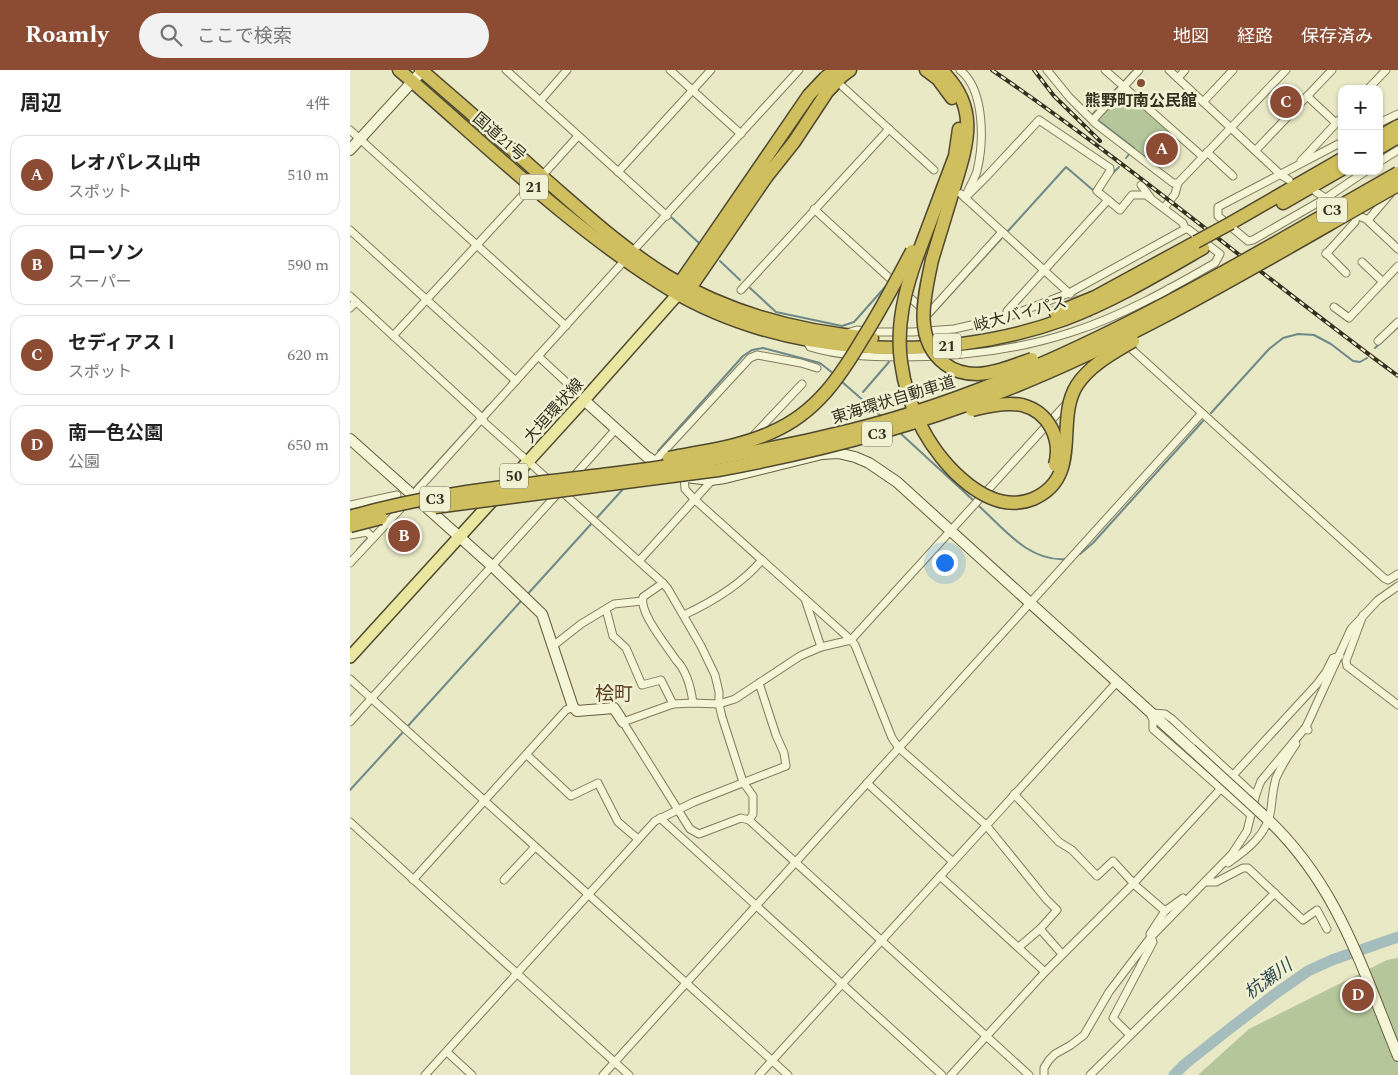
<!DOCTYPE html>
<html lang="ja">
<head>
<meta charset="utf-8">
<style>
	:root { --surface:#fff; --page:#f2f2f2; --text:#222; --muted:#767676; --line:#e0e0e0; --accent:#8b4c33 }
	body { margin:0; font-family:Spectral,"Noto Sans JP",serif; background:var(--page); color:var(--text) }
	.controls { position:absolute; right:15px; top:15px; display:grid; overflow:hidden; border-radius:10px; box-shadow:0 1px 4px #0004 }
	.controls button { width:45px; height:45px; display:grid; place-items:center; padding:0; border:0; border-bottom:1px solid var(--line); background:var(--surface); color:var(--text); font:25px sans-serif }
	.you { position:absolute; left:594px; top:492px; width:18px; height:18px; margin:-12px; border:4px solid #fff; border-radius:50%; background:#1a73e8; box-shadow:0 0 0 8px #1a73e833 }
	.badge { display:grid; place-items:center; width:32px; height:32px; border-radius:50%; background:var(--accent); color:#fff; font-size:16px; font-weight:700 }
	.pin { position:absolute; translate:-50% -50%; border:2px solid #fff; box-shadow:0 1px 5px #0006 }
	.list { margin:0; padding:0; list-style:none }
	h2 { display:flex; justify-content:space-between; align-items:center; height:65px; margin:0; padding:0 20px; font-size:21px }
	h2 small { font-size:16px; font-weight:400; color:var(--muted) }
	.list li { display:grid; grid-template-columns:32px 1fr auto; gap:15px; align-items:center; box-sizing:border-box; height:80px; margin:0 10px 10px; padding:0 10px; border:1px solid var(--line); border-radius:15px }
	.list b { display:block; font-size:19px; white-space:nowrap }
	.list p { margin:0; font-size:16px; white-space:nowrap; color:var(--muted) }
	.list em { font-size:16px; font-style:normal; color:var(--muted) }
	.icon { flex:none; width:28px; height:28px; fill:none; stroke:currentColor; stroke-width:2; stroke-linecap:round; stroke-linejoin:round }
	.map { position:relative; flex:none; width:1048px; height:1005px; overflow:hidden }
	header { display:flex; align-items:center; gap:30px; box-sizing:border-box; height:70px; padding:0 25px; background:var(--accent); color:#fff }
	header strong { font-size:24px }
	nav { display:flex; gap:28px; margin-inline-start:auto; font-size:18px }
	.search { width:350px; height:45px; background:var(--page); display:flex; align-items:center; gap:12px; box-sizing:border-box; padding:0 18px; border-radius:28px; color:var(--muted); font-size:19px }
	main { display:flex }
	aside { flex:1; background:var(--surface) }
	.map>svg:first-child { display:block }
</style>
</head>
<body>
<header>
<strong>Roamly</strong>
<div class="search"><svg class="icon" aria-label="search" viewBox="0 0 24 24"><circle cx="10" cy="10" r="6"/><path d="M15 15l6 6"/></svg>ここで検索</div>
<nav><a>地図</a><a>経路</a><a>保存済み</a></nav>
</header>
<main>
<aside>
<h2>周辺<small>4件</small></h2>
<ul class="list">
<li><span class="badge">A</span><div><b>レオパレス山中</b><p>スポット</p></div><em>510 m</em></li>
<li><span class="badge">B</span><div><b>ローソン</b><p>スーパー</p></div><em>590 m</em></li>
<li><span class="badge">C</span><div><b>セディアスⅠ</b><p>スポット</p></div><em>620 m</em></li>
<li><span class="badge">D</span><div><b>南一色公園</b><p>公園</p></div><em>650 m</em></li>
</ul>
</aside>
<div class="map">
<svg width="1048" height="1005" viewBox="0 0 1048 1005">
	<rect width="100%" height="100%" fill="#e9e9c5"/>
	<!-- green -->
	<g fill="#b4c69a">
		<path d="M773,22H775L819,60L796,89L748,52V49Z"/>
		<path d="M1048,888V1005H848L899,959L1037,890Z"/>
	</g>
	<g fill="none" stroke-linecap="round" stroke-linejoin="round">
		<!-- stream -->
		<g stroke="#6e898a" stroke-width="2">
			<path d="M774,11L784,0"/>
			<path d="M742,45L767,18"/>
			<path d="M749,51L784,78"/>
			<path d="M776,88L780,83"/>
			<path d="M762,104L769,97"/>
			<path d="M321,147L350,174"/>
			<path d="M658,161L716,97L744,121"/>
			<path d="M370,191L390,210"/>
			<path d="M400,218L426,242L492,256L504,252L536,216"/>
			<path d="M579,248L651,169"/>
			<path d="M1025,278L1048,257"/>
			<path d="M491,311L531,346"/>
			<path d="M513,322L539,292"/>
			<path d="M133,342L138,336"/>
			<path d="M861,343L919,279L933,268L948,264L964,265L981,274L1003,291L1010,292L1017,288"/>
			<path d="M549,362L623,430"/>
			<path d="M308,381L393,286L402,280L413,278L470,293L484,304"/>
			<path d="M63,419L126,350"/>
			<path d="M629,436C654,459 679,492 716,489"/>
			<path d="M245,450L274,418"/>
			<path d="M7,480L17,469"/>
			<path d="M730,484L743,473L853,351"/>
			<path d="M176,526L242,453"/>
			<path d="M57,657L171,531"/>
			<path d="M0,720L54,661"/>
		</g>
		<!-- river -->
		<path stroke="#a6bdbd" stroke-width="11" d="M824,1005L835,994L878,960L925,924L958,901L982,890L1048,867"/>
		<!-- street-tunnel -->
		<path stroke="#c5c4a4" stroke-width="7" stroke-dasharray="7 3.5" stroke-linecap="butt" d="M723,226L746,248"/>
		<!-- street casing -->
		<g stroke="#827c5d" stroke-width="9">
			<g id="street">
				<path d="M156,0L317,146"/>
				<path d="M320,0L391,64"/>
				<path d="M610,0C635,20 634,72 627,101C625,108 620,116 617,123"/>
				<path d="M697,0L719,27L746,54L823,113H828L936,0"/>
				<path d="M755,0L853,87"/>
				<path d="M819,0L931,105L939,110"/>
				<path d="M828,8L835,0"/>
				<path d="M493,17L584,100"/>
				<path d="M1018,19L1036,0"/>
				<path d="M957,26L986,53"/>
				<path d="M190,31L217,0"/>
				<path d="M853,32L883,0"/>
				<path d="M743,50L789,0"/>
				<path d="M1029,53L1048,44"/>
				<path d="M0,60L216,256"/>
				<path d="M992,72L868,137V146L898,171L903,170L976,128L1016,101"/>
				<path d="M906,80L982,0"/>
				<path d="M857,82L883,106"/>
				<path d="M951,91L992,47"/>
				<path d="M1029,92L1048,80"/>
				<path d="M268,102L361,0"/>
				<path d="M192,106L228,66"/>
				<path d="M791,115L800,127"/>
				<path d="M966,122L990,137"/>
				<path d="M611,124L720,224"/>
				<path d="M615,128L637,106L689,50L760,98V101L747,121L758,130L657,241V247"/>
				<path d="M758,130L770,140L782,125H796L833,153L835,159"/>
				<path d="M814,138L825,124L828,113"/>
				<path d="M464,139L547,215"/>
				<path d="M999,142L1016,149L1048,179"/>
				<path d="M1018,150L1040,124"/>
				<path d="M0,160L166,311"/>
				<path d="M282,182L449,0"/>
				<path d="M976,183L996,203"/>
				<path d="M976,184L1005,152L1006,145"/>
				<path d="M1012,192L1033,212"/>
				<path d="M391,220L539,59"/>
				<path d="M555,223L578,244L652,162"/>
				<path d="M0,226L128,344L135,353L200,411"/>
				<path d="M807,234L818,219"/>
				<path d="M984,237L999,248L1048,196"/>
				<path d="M0,238L6,232"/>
				<path d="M43,266L182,115"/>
				<path d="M455,269L460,277C489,286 521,287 550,287C607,287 668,280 722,262C772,246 820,219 865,193L870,184L838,159H835L719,223L657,247L604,259L563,262H528L507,260L500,262"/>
				<path d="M1028,271L1048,252"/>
				<path d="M776,274L1034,508L1038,510L1048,504"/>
				<path d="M188,286L228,323"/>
				<path d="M402,367L452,314"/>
				<path d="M304,392L400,288L407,285L451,293L467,298"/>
				<path d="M334,406L335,419L344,429L501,570L505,575L542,668L549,678L636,755L696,829L707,840L690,859"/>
				<path d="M223,407L266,359"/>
				<path d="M210,420L313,513L318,519L351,576L365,605L369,622V634L372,647L382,678L393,712L403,726V744L399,750"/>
				<path d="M61,427L275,190"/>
				<path d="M0,435L47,425"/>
				<path d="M0,465L17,462L23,468"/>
				<path d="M289,491L364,408"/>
				<path d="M0,493L54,435"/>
				<path d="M313,513L293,527C289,543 317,576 326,590C337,601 341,618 343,633"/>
				<path d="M455,529L471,577"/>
				<path d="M256,539L263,566L276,578L292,615L311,610L323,634"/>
				<path d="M334,545C362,532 391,515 412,490"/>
				<path d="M1013,545L996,591L997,596L1048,635"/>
				<path d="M203,576L231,554L264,534L292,531"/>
				<path d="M0,609L438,1005"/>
				<path d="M800,643L803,650V659L901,745"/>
				<path d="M802,643L815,644L822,649L901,722L906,724"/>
				<path d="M0,652L210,421"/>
				<path d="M958,660L956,657L1001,559L1028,530L1048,516"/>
				<path d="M177,685L221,726L248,713L268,752L288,769"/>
				<path d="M517,713L603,792"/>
				<path d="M664,724L709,772L722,780L747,806L763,791L786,816L815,841"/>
				<path d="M310,748L592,1005"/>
				<path d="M0,752L279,1005"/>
				<path d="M878,793C897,780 918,764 921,739C922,729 923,718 926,708C931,697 939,684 946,674"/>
				<path d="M590,806L695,902"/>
				<path d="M63,810L216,640L223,637"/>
				<path d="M154,810L185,777"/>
				<path d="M855,812H866L893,798H898L953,850L967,840L977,859"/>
				<path d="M669,877L690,859L712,884"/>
				<path d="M780,965L763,948L803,872L800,864L815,841L833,828"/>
				<path d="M97,982L122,1005"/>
				<path d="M75,1005L305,751L344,732L436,696L434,683L426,665L409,613"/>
				<path d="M253,1005L852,343"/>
				<path d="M409,1005L767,612"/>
				<path d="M601,1005L695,902L785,812L967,614L976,602L983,588L990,586"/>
				<path d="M679,1005L399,750L391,748L349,764L340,759L273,652L323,634L343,633L369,634L385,629L450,586L471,577L501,570L717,333"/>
				<path d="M694,1005V998L699,990L705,984L721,975L734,965L759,922L800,868L882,784L897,761L906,724L911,711L956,657"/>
				<path d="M740,1005L925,823"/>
			</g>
		</g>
		<!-- secondary casing -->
		<g stroke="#645d40" stroke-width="12">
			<g id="secondary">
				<path d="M0,80L73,0"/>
				<path d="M234,330L296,386L315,399"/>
				<path d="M0,369L142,496L192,544L223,637L227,641L264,638L273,652"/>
				<path d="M335,407L361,410L375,408L472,384L488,383L505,387L519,393L547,412L841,679"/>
				<path d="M912,744C987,812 1011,896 1048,986"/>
			</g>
		</g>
		<!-- primary casing -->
		<g stroke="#504930" stroke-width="14">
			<path id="primary" d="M0,587L234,330L328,224"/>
		</g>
		<!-- highway casing -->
		<g stroke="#504930" stroke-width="15">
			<g id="highway">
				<path d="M49,0C133,72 214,152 308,212C423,287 587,296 715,249C763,231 808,204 853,178"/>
				<path d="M71,0C113,36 155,73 196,110C235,144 273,179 317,206C379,243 450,262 522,268"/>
				<path d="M485,0L475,8L459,25L330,213L328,224L340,218L417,106L444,72L477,22L492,6L500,0"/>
				<path d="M576,0L588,9L602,28"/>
				<path d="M1029,67L1048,56"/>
				<path d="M1029,78L1048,67"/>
				<path d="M933,133L992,99"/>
				<path d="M881,153L992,89"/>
				<path d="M568,184L605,86L609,59"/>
				<path d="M582,190C589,167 596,144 603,121C617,75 631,38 591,0"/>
				<path d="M706,243L745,227L846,172"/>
			</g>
		</g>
		<!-- street -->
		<use href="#street" stroke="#f5f5d7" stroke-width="7"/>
		<!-- secondary -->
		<use href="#secondary" stroke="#f5f5d7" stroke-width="10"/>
		<!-- primary -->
		<use href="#primary" stroke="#e9e7a0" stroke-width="11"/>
		<!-- highway -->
		<use href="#highway" stroke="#d0bf5e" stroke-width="12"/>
		<!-- rail casing -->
		<g stroke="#342f1f" stroke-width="4">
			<g id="rail">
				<path d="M642,0C782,96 912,206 1048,306"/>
				<path d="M684,0L704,26L750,71"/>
			</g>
		</g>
		<!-- rail -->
		<use href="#rail" stroke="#f1f2d3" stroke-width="2" stroke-dasharray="5.5" stroke-linecap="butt"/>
		<!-- secondary-bridge casing -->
		<g stroke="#645d40" stroke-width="12" stroke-linecap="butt">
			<path id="secondary-bridge" d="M841,679L912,744"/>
		</g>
		<!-- highway-bridge casing -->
		<g stroke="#504930" stroke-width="15" stroke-linecap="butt">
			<g id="highway-bridge">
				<path d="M846,172L881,153"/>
				<path d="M568,184C555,219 546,255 551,292C554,316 562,339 573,360C592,395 638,447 683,429C734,407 704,351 727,315C740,295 763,283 783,271"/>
				<path d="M582,190C575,224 562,269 595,294C604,301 616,304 627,304C646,303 665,295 682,289"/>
				<path d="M622,340C637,336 656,332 672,335C699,342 712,369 705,395"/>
				<path d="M319,388C353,381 390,377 422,362C466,343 490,307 513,268C531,240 546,211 562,181"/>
				<path d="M85,437L368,400C461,383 552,360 640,326C783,272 915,190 1048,115"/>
				<path d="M0,447C83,422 174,415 260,404C341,394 422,380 502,360C699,311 873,202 1048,103"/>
				<path d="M0,456L31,448"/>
			</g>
		</g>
		<!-- secondary-bridge -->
		<use href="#secondary-bridge" stroke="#f5f5d7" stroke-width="10"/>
		<!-- highway-bridge -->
		<use href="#highway-bridge" stroke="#d0bf5e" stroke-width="12"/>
	</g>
	<!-- markers -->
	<circle fill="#8b4c33" stroke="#f1f2d3" stroke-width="2" cx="791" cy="13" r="5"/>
	<g text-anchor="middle" stroke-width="5" stroke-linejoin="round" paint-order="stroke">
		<!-- shield labels -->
		<g fill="#f1f2d3" stroke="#6d6a55" stroke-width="1">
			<rect x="170" y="104.5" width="28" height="25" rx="4"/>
			<rect x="967" y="127.5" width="30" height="25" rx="4"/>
			<rect x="583" y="263.5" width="28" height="25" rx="4"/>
			<rect x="512" y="351.5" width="30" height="25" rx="4"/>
			<rect x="150" y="393.5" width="28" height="25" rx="4"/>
			<rect x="70" y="416.5" width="30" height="25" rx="4"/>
		</g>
		<g font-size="15" font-weight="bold" fill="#342f1f">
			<text x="184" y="122">21</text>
			<text x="982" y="145">C3</text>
			<text x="597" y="281">21</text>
			<text x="527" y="369">C3</text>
			<text x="164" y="411">50</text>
			<text x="85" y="434">C3</text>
		</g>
		<!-- poi labels -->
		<g font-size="16" font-weight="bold" fill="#342f1f" stroke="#f1f2d3">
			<text x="791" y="36">熊野町南公民館</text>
		</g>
		<!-- street labels -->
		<g font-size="16" fill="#342f1f" stroke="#f1f2d3">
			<text transform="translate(150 66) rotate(41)" y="6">国道21号</text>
			<text transform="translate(670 243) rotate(-15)" y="6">岐大バイパス</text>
			<text transform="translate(543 329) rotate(-17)" y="6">東海環状自動車道</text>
			<text transform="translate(203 340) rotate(-48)" y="6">大垣環状線</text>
		</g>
		<!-- water labels -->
		<g font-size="18" font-style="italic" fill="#304a52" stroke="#f1f2d3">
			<text transform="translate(918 909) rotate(-36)" y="6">杭瀬川</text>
		</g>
		<!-- quarter labels -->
		<g font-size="19" fill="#5c3f23" stroke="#f1f2d3">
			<text x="264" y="630">桧町</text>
		</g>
	</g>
</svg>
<div class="controls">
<button>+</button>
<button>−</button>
</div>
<div class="you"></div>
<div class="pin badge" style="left:812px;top:79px">A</div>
<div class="pin badge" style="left:54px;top:466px">B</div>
<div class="pin badge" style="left:936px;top:32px">C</div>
<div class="pin badge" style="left:1008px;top:925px">D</div>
</div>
</main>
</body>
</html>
